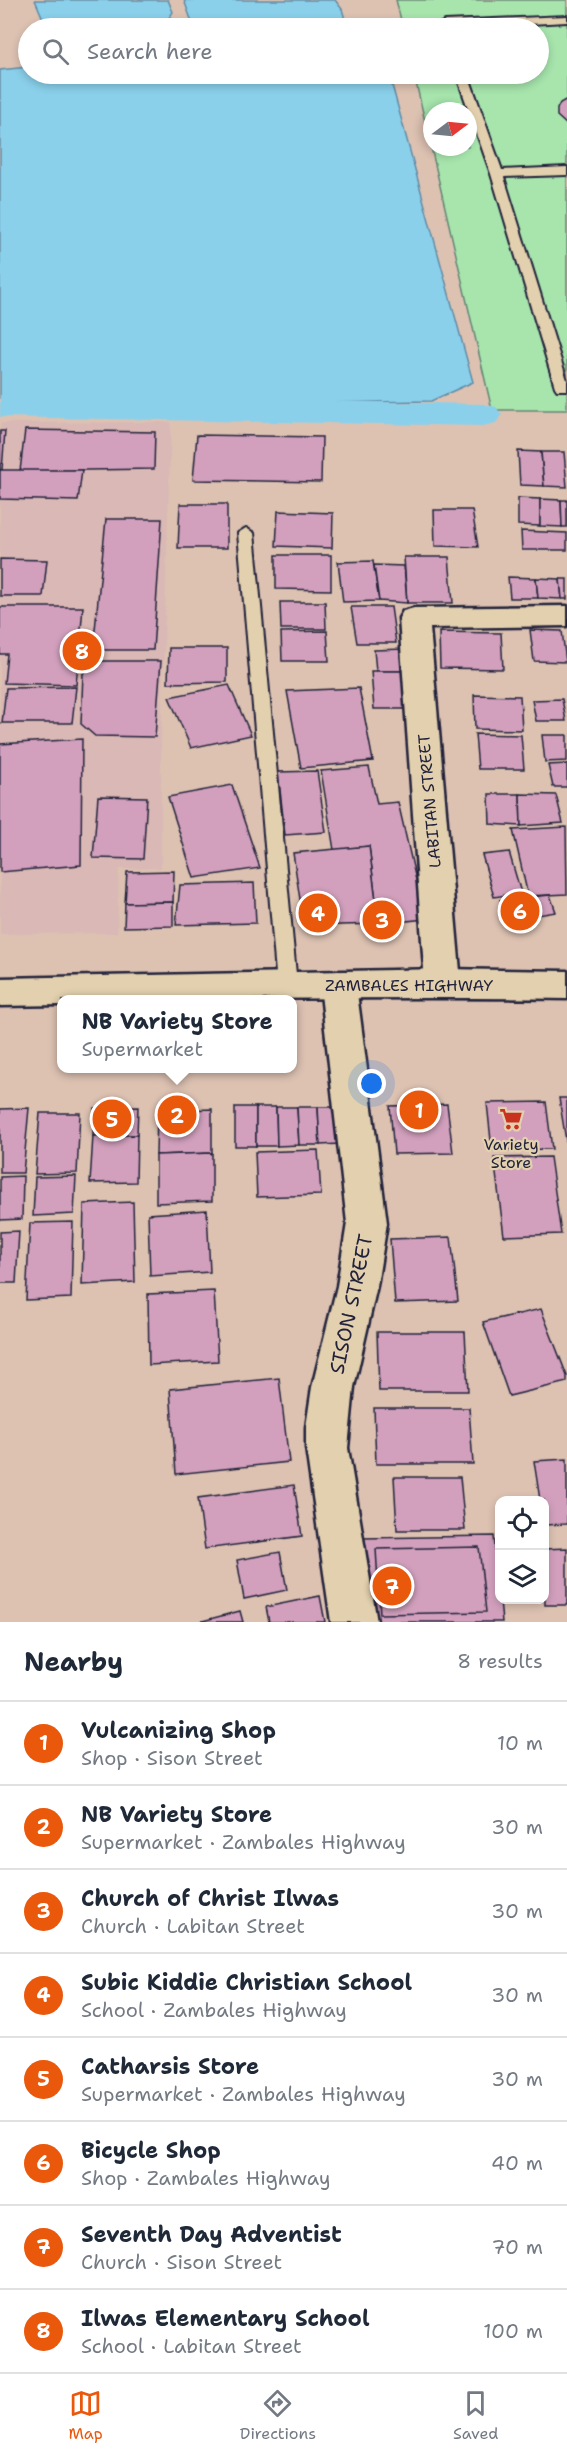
<!DOCTYPE html>
<html lang="en">
<head>
<meta charset="utf-8">
<style>
	:root { --surface:#fff; --page:#f6f6f7; --text:#1f2937; --muted:#747a83; --line:#e0e1e3; --accent:#ea580c }
	body { margin:0; font-family:"Shantell Sans",sans-serif; background:var(--page); color:var(--text) }
	.controls { position:absolute; right:18px; bottom:18px; display:grid; overflow:hidden; border-radius:12px; box-shadow:0 3px 9px #0003 }
	.controls button { width:54px; height:54px; display:grid; place-items:center; padding:0; border:0; border-bottom:2px solid var(--line); background:var(--surface); color:var(--text); font:30px sans-serif }
	.compass { position:absolute; left:423px; top:102px; width:54px; height:54px; border-radius:50%; background:var(--surface); box-shadow:0 3px 9px #0003; rotate:74deg }
	.you { position:absolute; left:372px; top:1084px; width:21px; height:21px; margin:-15px; border:4px solid #fff; border-radius:50%; background:#1a73e8; box-shadow:0 0 0 9px #1a73e833 }
	.badge { display:grid; place-items:center; width:39px; height:39px; border-radius:50%; background:var(--accent); color:#fff; font-size:20px; font-weight:700 }
	.pin { position:absolute; translate:-50% -50%; border:3px solid #fff; box-shadow:0 2px 6px #0006 }
	.popup { position:absolute; left:57px; top:995px; width:240px; height:78px; box-sizing:border-box; display:grid; place-content:center; border-radius:12px; background:var(--surface); filter:drop-shadow(0 2px 4px #0005); font-size:20px; white-space:nowrap; color:var(--muted) }
	.popup b { font-size:22px; color:var(--text) }
	.popup::after { content:''; position:absolute; left:50%; top:100%; margin-left:-12px; border:12px solid transparent; border-top-color:var(--surface) }
	.list { margin:0; padding:0; list-style:none }
	h2 { display:flex; justify-content:space-between; align-items:center; height:78px; margin:0; padding:0 24px; font-size:26px }
	h2 small { font-size:20px; font-weight:400; color:var(--muted) }
	.list li { display:grid; grid-template-columns:39px 1fr auto; gap:18px; align-items:center; box-sizing:border-box; height:84px; padding:0 24px; border-top:2px solid var(--line) }
	.list b { display:block; font-size:22px; white-space:nowrap }
	.list p { margin:0; font-size:20px; white-space:nowrap; color:var(--muted) }
	.list em { font-size:20px; font-style:normal; color:var(--muted) }
	.icon { flex:none; width:33px; height:33px; fill:none; stroke:currentColor; stroke-width:2; stroke-linecap:round; stroke-linejoin:round }
	.map { position:relative; flex:none; width:567px; height:1622px; overflow:hidden }
	.search { position:absolute; background:var(--surface); box-shadow:0 3px 9px #0003; left:18px; right:18px; top:18px; height:66px; display:flex; align-items:center; gap:15px; box-sizing:border-box; padding:0 21px; border-radius:33px; color:var(--muted); font-size:22px }
	.sheet { height:750px; background:var(--surface) }
	nav { display:flex; justify-content:space-around; align-items:center; box-sizing:border-box; height:84px; border-top:2px solid var(--line); background:var(--surface); font-size:16px; color:var(--muted) }
	nav a { display:grid; justify-items:center; gap:3px }
	nav .on { color:var(--accent) }
	.map>svg:first-child { display:block }
</style>
</head>
<body>
<div class="map">
<svg width="567" height="1622" viewBox="0 0 567 1622">
	<rect width="100%" height="100%" fill="#ddc2b2"/>
	<filter id="ink" filterUnits="userSpaceOnUse"><feTurbulence type="fractalNoise" baseFrequency=".0167" numOctaves="2"/><feDisplacementMap in="SourceGraphic" scale="12" xChannelSelector="R" yChannelSelector="G"/><feConvolveMatrix kernelMatrix="1 2 1 2 8 2 1 2 1" color-interpolation-filters="sRGB"/></filter>
	<g filter="url(#ink)">
		<!-- built -->
		<path fill="#dab8b5" d="M171,422L161,743V868L119,869L117,933L0,934V423Z"/>
		<!-- green -->
		<path fill="#a7e5ad" stroke="#648474" stroke-width="1.5" fill-rule="evenodd" d="M396,0H567V410H492L414,74H538V28H403ZM432,111H468V147H432Z"/>
		<!-- water -->
		<g fill="#8ad0eb" stroke="#608aa5" stroke-width="1.5">
			<path d="M35,0H168L173,12L165,24L138,28H54L44,21Z"/>
			<path d="M184,0H335L342,9L347,26L174,28L193,25Z"/>
			<path d="M28,67V74H389L473,382L431,401L244,404L0,398V70Z"/>
		</g>
		<g fill="none" stroke-linecap="round" stroke-linejoin="round">
			<!-- canal -->
			<path fill="#8ad0eb" fill-rule="evenodd" d="M0,395L483,404L496,407L502,415L496,423L483,426L0,417Z"/>
		</g>
		<!-- building -->
		<g fill="#d2a0bd" stroke="#22223b" stroke-width="1.5">
			<path d="M567,99V125L557,116V109L560,103Z"/>
			<path d="M25,430L155,432L154,469L20,471Z"/>
			<path d="M0,431H5L2,470H0Z"/>
			<path d="M197,435L322,437L321,482L193,480Z"/>
			<path d="M518,451L541,452L544,486L520,485Z"/>
			<path d="M541,452H564L567,487L544,486Z"/>
			<path d="M0,470H82L78,501L0,499Z"/>
			<path d="M518,498L540,499V526L518,525Z"/>
			<path d="M540,499L561,500L562,527L540,526Z"/>
			<path d="M561,500H567V527H562Z"/>
			<path d="M180,504H227V548H178Z"/>
			<path d="M434,510H472L478,547L435,546Z"/>
			<path d="M278,511L333,513L332,548L276,546Z"/>
			<path d="M106,519H162L153,650H93Z"/>
			<path d="M521,531L567,533V550H522Z"/>
			<path d="M276,555H331V590L276,589Z"/>
			<path d="M404,557H449L453,603H407Z"/>
			<path d="M0,559L47,560L43,596H0Z"/>
			<path d="M373,561L379,601L343,602L338,562Z"/>
			<path d="M374,565L404,566L407,603L379,601Z"/>
			<path d="M508,577L536,578L538,598H510Z"/>
			<path d="M536,578L560,579L562,599L538,598Z"/>
			<path d="M560,579H567V599H562Z"/>
			<path d="M280,602H325L326,629H281Z"/>
			<path d="M0,607H83L76,685L4,683L7,654H0Z"/>
			<path d="M351,607H391L396,643H357Z"/>
			<path d="M530,630L562,631L566,662L534,661Z"/>
			<path d="M327,631L329,661H282L281,632Z"/>
			<path d="M439,632L501,633L503,669L440,668Z"/>
			<path d="M169,648H227V682L168,683Z"/>
			<path d="M405,649L406,671H376L374,650Z"/>
			<path d="M103,661H161L155,737L95,736L81,724L83,673Z"/>
			<path d="M371,671H406L408,709H374Z"/>
			<path d="M229,685L251,735L191,748L169,697Z"/>
			<path d="M76,687L72,723H2L6,688Z"/>
			<path d="M359,688L373,761L301,768L287,691Z"/>
			<path d="M474,695L520,696L522,730L475,729Z"/>
			<path d="M562,699L566,721H536L532,700Z"/>
			<path d="M475,734L521,735L524,769H478Z"/>
			<path d="M542,735H567V761L545,762Z"/>
			<path d="M82,739L81,865L0,872V744Z"/>
			<path d="M567,764V787H553L548,765Z"/>
			<path d="M369,767L377,804L398,802L425,919L379,924L369,846L334,850L321,771Z"/>
			<path d="M317,771L326,832L285,835L278,772Z"/>
			<path d="M232,785L260,868L194,878L168,797Z"/>
			<path d="M489,794H520L521,826L490,824Z"/>
			<path d="M520,794L556,795L563,823L521,826Z"/>
			<path d="M98,796L147,797L143,859L93,858Z"/>
			<path d="M566,827L567,894L528,896L513,830Z"/>
			<path d="M369,846L379,924L304,926L293,853Z"/>
			<path d="M509,852L521,893L494,897L482,855Z"/>
			<path d="M174,871L173,902L125,903L127,872Z"/>
			<path d="M254,883L256,923L176,925L180,885Z"/>
			<path d="M550,895L556,912L509,920L500,900Z"/>
			<path d="M173,902V926L124,927L125,903Z"/>
			<path d="M559,1098H567V1147Z"/>
			<path d="M546,1102L552,1149L492,1150L487,1103Z"/>
			<path d="M447,1104L453,1153L394,1154L390,1106Z"/>
			<path d="M138,1107L137,1135L93,1136L94,1108Z"/>
			<rect x="235" y="1107" width="21" height="39"/>
			<path d="M256,1107H276L277,1146H256Z"/>
			<path d="M276,1107H297L299,1145L277,1146Z"/>
			<path d="M297,1107H318L320,1145H299Z"/>
			<path d="M318,1107H337L340,1144L320,1145Z"/>
			<path d="M29,1108L23,1173H0V1109Z"/>
			<path d="M212,1109V1153L156,1155L157,1111Z"/>
			<path d="M40,1113H80L77,1173L35,1174Z"/>
			<path d="M137,1135L136,1182L90,1183L93,1136Z"/>
			<path d="M318,1150L321,1195L257,1197L255,1152Z"/>
			<path d="M212,1153V1201L156,1203V1155Z"/>
			<path d="M550,1157L561,1234L504,1236L494,1158Z"/>
			<path d="M23,1176L22,1219L0,1220V1177Z"/>
			<path d="M76,1176L74,1214L33,1216L35,1177Z"/>
			<path d="M133,1202L135,1282L82,1285L84,1204Z"/>
			<path d="M207,1210L210,1272L150,1276L148,1214Z"/>
			<path d="M73,1222L71,1298L26,1300L30,1223Z"/>
			<path d="M19,1231L16,1283H0V1232Z"/>
			<path d="M451,1237L458,1301L395,1303L390,1239Z"/>
			<path d="M214,1291L218,1361L149,1365L148,1294Z"/>
			<path d="M541,1309L567,1376V1382L509,1396L483,1322Z"/>
			<path d="M377,1332H465L468,1391H379Z"/>
			<path d="M279,1378L289,1462L176,1474L170,1389Z"/>
			<path d="M374,1408H469L473,1464H376Z"/>
			<path d="M567,1459V1524L544,1525V1500H540L534,1461Z"/>
			<path d="M394,1477H460L465,1530H397Z"/>
			<path d="M294,1485L302,1536L205,1549L198,1498Z"/>
			<path d="M494,1536L502,1622H374L361,1538Z"/>
			<path d="M479,1547L486,1612L380,1614L376,1549Z"/>
			<path d="M567,1548V1605H545L544,1549Z"/>
			<path d="M280,1552L287,1590L244,1599L237,1560Z"/>
			<path d="M320,1596L325,1622H269L266,1607Z"/>
			<path d="M240,1611L243,1622H202V1621Z"/>
		</g>
		<g fill="none" stroke-linecap="round" stroke-linejoin="round">
			<!-- lane casing -->
			<g stroke="#22223b" stroke-width="4">
				<g id="lane">
					<path d="M567,16V22L451,28H441L439,24L445,21Z"/>
					<path d="M456,74H468L502,170L567,167V175L504,177L567,380V390H557L555,387L491,174Z"/>
					<path d="M246,528L254,533L297,985L294,990L287,993L280,990L277,985L238,533Z"/>
				</g>
			</g>
			<!-- street casing -->
			<g stroke="#22223b" stroke-width="5">
				<g id="street">
					<path d="M567,606V626L430,628L461,983L456,993L443,997L430,993L425,983L399,618L403,611L414,608Z"/>
					<path d="M338,971L351,975L356,985L387,1223L377,1286L354,1387L348,1448L377,1622H331L306,1448V1427L312,1387L337,1286L347,1223L320,985L325,975Z"/>
				</g>
			</g>
			<!-- primary casing -->
			<g stroke="#22223b" stroke-width="5">
				<path id="primary" d="M443,969L567,971V999C398,996 231,1000 62,1000V1005L0,1006V978Z"/>
			</g>
			<!-- lane -->
			<use href="#lane" fill="#e2d0ae" fill-rule="evenodd"/>
			<!-- street -->
			<use href="#street" fill="#e2d0ae" fill-rule="evenodd"/>
			<!-- primary -->
			<use href="#primary" fill="#e2d0ae" fill-rule="evenodd"/>
		</g>
	</g>
	<!-- icons -->
	<defs>
		<g id="supermarket-bare" transform="scale(1.8)"><path d="M-6-5.5h2.5l.6 2H6L4.5 2H-2.5L-4.4-4H-6ZM-1.5 3.2a1.3 1.3 0 1 0 .1 0ZM3 3.2a1.3 1.3 0 1 0 .1 0Z" fill="#c8321e" stroke="#e2d0ae" stroke-width="2.5" paint-order="stroke"/></g>
	</defs>
	<g fill-rule="evenodd">
		<use href="#supermarket-bare" x="511" y="1119"/>
	</g>
	<g text-anchor="middle" stroke-width="4.5" stroke-linejoin="round" paint-order="stroke">
		<!-- street labels -->
		<g font-size="16" fill="#22223b" stroke="#e2d0ae">
			<text transform="translate(429 801) rotate(-95)" y="6">LABITAN STREET</text>
			<text x="409" y="991">ZAMBALES HIGHWAY</text>
		</g>
		<!-- poi labels -->
		<g font-size="16" fill="#22223b" stroke="#e2d0ae">
			<text x="511" y="1150">Variety<tspan x="511" dy="18">Store</tspan></text>
		</g>
		<!-- near-street labels -->
		<g font-size="20" fill="#22223b" stroke="#e2d0ae">
			<text transform="translate(351 1304) rotate(-78)" y="7">SISON STREET</text>
		</g>
	</g>
</svg>
<div class="controls">
<button><svg class="icon" aria-label="locate" viewBox="0 0 24 24"><circle cx="12" cy="12" r="6"/><path d="M12 2v4M12 18v4M2 12h4M18 12h4"/></svg></button>
<button><svg class="icon" aria-label="layers" viewBox="0 0 24 24"><path d="M12 4l9 5-9 5-9-5zM3 14l9 5 9-5"/></svg></button>
</div>
<svg class="compass" viewBox="-18 -18 36 36"><path d="M0-13l5 13h-10z" fill="#e53935"/><path d="M0 13l5-13h-10z" fill="#747a83"/></svg>
<div class="you"></div>
<div class="pin badge" style="left:419px;top:1110px">1</div>
<div class="pin badge" style="left:177px;top:1115px">2</div>
<div class="popup"><b>NB Variety Store</b>Supermarket</div>
<div class="pin badge" style="left:382px;top:920px">3</div>
<div class="pin badge" style="left:318px;top:913px">4</div>
<div class="pin badge" style="left:112px;top:1119px">5</div>
<div class="pin badge" style="left:520px;top:911px">6</div>
<div class="pin badge" style="left:392px;top:1586px">7</div>
<div class="pin badge" style="left:82px;top:651px">8</div>
<div class="search"><svg class="icon" aria-label="search" viewBox="0 0 24 24"><circle cx="10" cy="10" r="6"/><path d="M15 15l6 6"/></svg>Search here</div>
</div>
<section class="sheet">
<h2>Nearby<small>8 results</small></h2>
<ul class="list">
<li><span class="badge">1</span><div><b>Vulcanizing Shop</b><p>Shop · Sison Street</p></div><em>10 m</em></li>
<li><span class="badge">2</span><div><b>NB Variety Store</b><p>Supermarket · Zambales Highway</p></div><em>30 m</em></li>
<li><span class="badge">3</span><div><b>Church of Christ Ilwas</b><p>Church · Labitan Street</p></div><em>30 m</em></li>
<li><span class="badge">4</span><div><b>Subic Kiddie Christian School</b><p>School · Zambales Highway</p></div><em>30 m</em></li>
<li><span class="badge">5</span><div><b>Catharsis Store</b><p>Supermarket · Zambales Highway</p></div><em>30 m</em></li>
<li><span class="badge">6</span><div><b>Bicycle Shop</b><p>Shop · Zambales Highway</p></div><em>40 m</em></li>
<li><span class="badge">7</span><div><b>Seventh Day Adventist</b><p>Church · Sison Street</p></div><em>70 m</em></li>
<li><span class="badge">8</span><div><b>Ilwas Elementary School</b><p>School · Labitan Street</p></div><em>100 m</em></li>
</ul>
</section>
<nav>
<a class="on"><svg class="icon" aria-label="map" viewBox="0 0 24 24"><path d="M3 6l6-2 6 2 6-2v14l-6 2-6-2-6 2zM9 4v14M15 6v14"/></svg>Map</a>
<a><svg class="icon" aria-label="directions" viewBox="0 0 24 24"><path d="M12 3l9 9-9 9-9-9zM9 14v-3h6M13 9l2 2-2 2"/></svg>Directions</a>
<a><svg class="icon" aria-label="saved" viewBox="0 0 24 24"><path d="M7 4h10v16l-5-4-5 4z"/></svg>Saved</a>
</nav>
</body>
</html>
